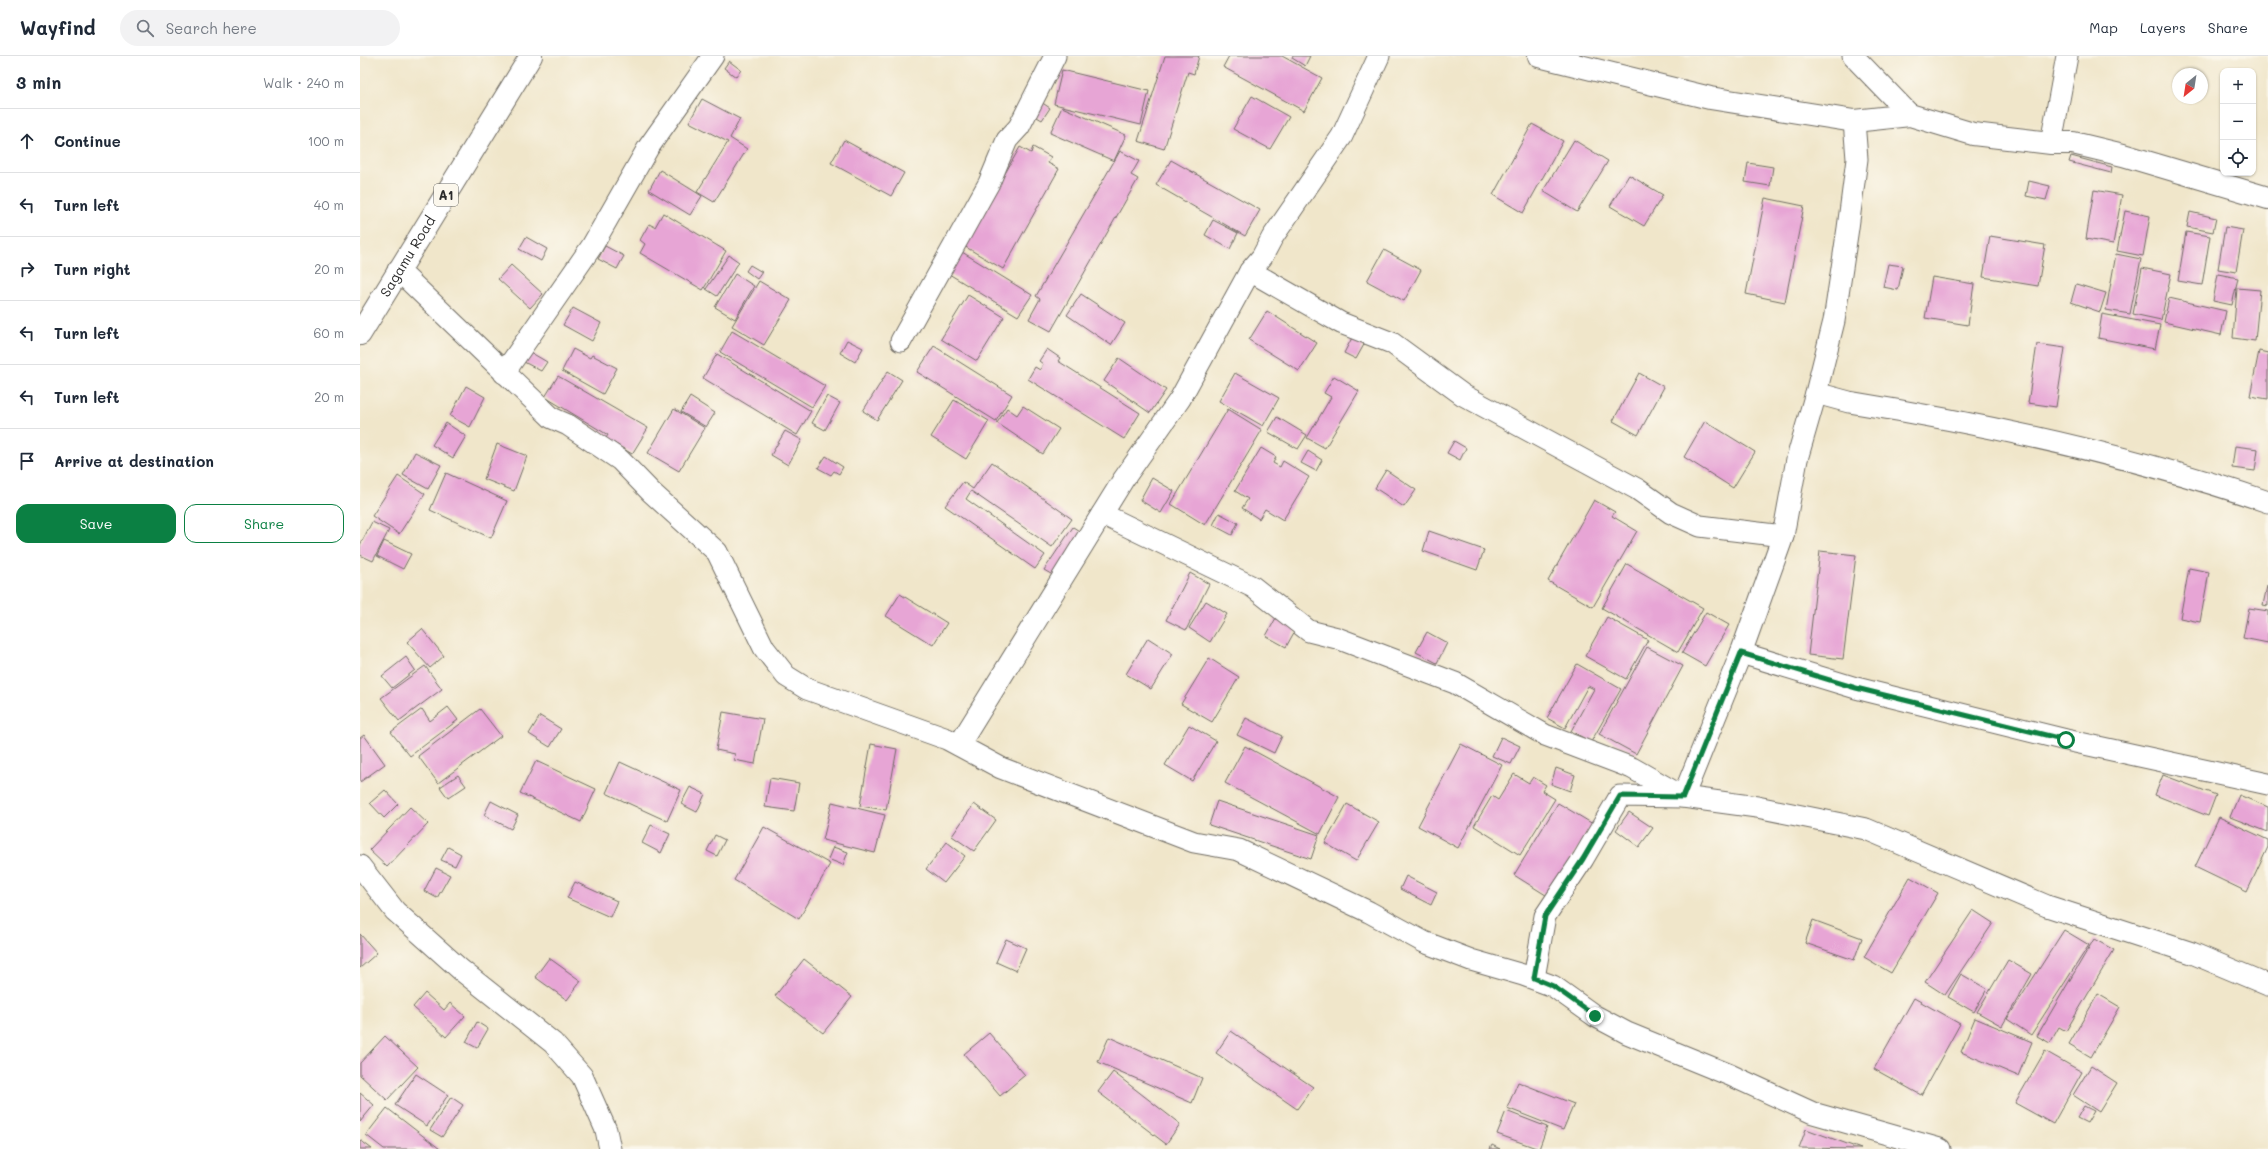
<!DOCTYPE html>
<html lang="en">
<head>
<meta charset="utf-8">
<style>
	:root { --surface:#fff; --page:#f2f2f3; --text:#1f2937; --muted:#747a83; --line:#e0e1e3; --accent:#0b8043 }
	body { margin:0; font-family:Mali,sans-serif; background:var(--page); color:var(--text) }
	.controls { position:absolute; right:12px; top:12px; display:grid; overflow:hidden; border-radius:8px; box-shadow:0 1px 3px #0004 }
	.controls button { width:36px; height:36px; display:grid; place-items:center; padding:0; border:0; border-bottom:1px solid var(--line); background:var(--surface); color:var(--text); font:20px sans-serif }
	.compass { position:absolute; left:1812px; top:12px; width:36px; height:36px; border-radius:50%; background:var(--surface); box-shadow:0 1px 3px #0004; rotate:210deg }
	.stop { position:absolute; width:12px; height:12px; margin:-9px; border:3px solid #0b8043; border-radius:50%; background:#fff }
	.stop.end { background:#0b8043; border-color:#fff; box-shadow:0 1px 4px #0008 }
	.list { margin:0; padding:0; list-style:none }
	h2 { display:flex; justify-content:space-between; align-items:center; height:52px; margin:0; padding:0 16px; font-size:17px }
	h2 small { font-size:13px; font-weight:400; color:var(--muted) }
	.list li { display:grid; grid-template-columns:26px 1fr auto; gap:12px; align-items:center; box-sizing:border-box; height:64px; padding:0 16px; border-top:1px solid var(--line) }
	.list b { display:block; font-size:15px; white-space:nowrap }
	.list em { font-size:13px; font-style:normal; color:var(--muted) }
	.actions { display:flex; gap:8px; padding:12px 16px }
	.actions a { flex:1; padding:9px 0; border:1px solid var(--accent); border-radius:12px; text-align:center; font-size:14px; color:var(--accent) }
	.actions .main { background:var(--accent); color:#fff }
	.icon { flex:none; width:22px; height:22px; fill:none; stroke:currentColor; stroke-width:2; stroke-linecap:round; stroke-linejoin:round }
	.map { position:relative; flex:none; width:1908px; height:1093px; overflow:hidden }
	header { display:flex; align-items:center; gap:24px; box-sizing:border-box; height:56px; padding:0 20px; background:var(--surface); border-bottom:1px solid var(--line) }
	header strong { font-size:19px }
	nav { display:flex; gap:22px; margin-inline-start:auto; font-size:14px }
	.search { width:280px; height:36px; background:var(--page); display:flex; align-items:center; gap:10px; box-sizing:border-box; padding:0 14px; border-radius:22px; color:var(--muted); font-size:15px }
	main { display:flex }
	aside { flex:1; background:var(--surface) }
	.map>svg:first-child { display:block }
</style>
</head>
<body>
<header>
<strong>Wayfind</strong>
<div class="search"><svg class="icon" aria-label="search" viewBox="0 0 24 24"><circle cx="10" cy="10" r="6"/><path d="M15 15l6 6"/></svg>Search here</div>
<nav><a>Map</a><a>Layers</a><a>Share</a></nav>
</header>
<main>
<aside>
<h2>3 min<small>Walk · 240 m</small></h2>
<ul class="list">
<li><svg class="icon" aria-label="ahead" viewBox="0 0 24 24"><path d="M12 20V5M6 11l6-6 6 6"/></svg><div><b>Continue</b></div><em>100 m</em></li>
<li><svg class="icon" aria-label="left" viewBox="0 0 24 24"><path d="M17 20v-9H6M10 6l-5 5 5 5"/></svg><div><b>Turn left</b></div><em>40 m</em></li>
<li><svg class="icon" aria-label="right" viewBox="0 0 24 24"><path d="M7 20v-9h11M14 6l5 5-5 5"/></svg><div><b>Turn right</b></div><em>20 m</em></li>
<li><svg class="icon" aria-label="left" viewBox="0 0 24 24"><path d="M17 20v-9H6M10 6l-5 5 5 5"/></svg><div><b>Turn left</b></div><em>60 m</em></li>
<li><svg class="icon" aria-label="left" viewBox="0 0 24 24"><path d="M17 20v-9H6M10 6l-5 5 5 5"/></svg><div><b>Turn left</b></div><em>20 m</em></li>
<li><svg class="icon" aria-label="arrive" viewBox="0 0 24 24"><path d="M6 21V4h12l-3 4 3 4H6"/></svg><div><b>Arrive at destination</b></div></li>
</ul>
<div class="actions"><a class="main">Save</a><a>Share</a></div>
</aside>
<div class="map">
<svg width="1908" height="1093" viewBox="0 0 1908 1093">
	<rect width="100%" height="100%" fill="#fbf7ec"/>
	<filter id="ink" filterUnits="userSpaceOnUse"><feTurbulence type="fractalNoise" baseFrequency=".025" numOctaves="2"/><feDisplacementMap in="SourceGraphic" scale="8" xChannelSelector="R" yChannelSelector="G"/><feConvolveMatrix kernelMatrix="1 2 1 2 8 2 1 2 1" color-interpolation-filters="sRGB"/></filter>
	<filter id="wash" filterUnits="userSpaceOnUse"><feTurbulence type="fractalNoise" baseFrequency=".012" numOctaves="4" result="noise"/><feDisplacementMap in="SourceGraphic" scale="16" xChannelSelector="R" yChannelSelector="G"/><feGaussianBlur stdDeviation="0.9" result="paint"/><feColorMatrix in="noise" values="0 0 0 0 0 0 0 0 0 0 0 0 0 0 0 0 0 1.4 0 .05"/><feComposite in="paint" operator="in"/></filter>
	<g filter="url(#wash)">
		<rect width="100%" height="100%" fill="#f0e6ca"/>
		<g id="blocks">
			<!-- building -->
			<g fill="#e7a5d5">
				<path d="M805,0H839L834,18L828,16L804,93L778,85Z"/>
				<path d="M869,0H922L962,22L944,55L863,11Z"/>
				<path d="M933,0H950L945,10L932,2Z"/>
				<path d="M369,5L381,14L376,21L364,12Z"/>
				<path d="M702,14L789,35L781,69L694,48Z"/>
				<path d="M892,40L929,61L910,93L873,73Z"/>
				<path d="M342,43L380,63L370,82L387,93L354,146L337,136L368,86L329,66Z"/>
				<path d="M678,44L690,52L682,64L670,57Z"/>
				<path d="M702,51L766,79L754,105L690,77Z"/>
				<path d="M1172,68L1203,85L1163,157L1133,139Z"/>
				<path d="M484,84L544,117L531,140L471,107Z"/>
				<path d="M1214,84L1248,105L1217,156L1183,135Z"/>
				<path d="M660,91L671,97L673,91L691,101L688,107L699,113L643,213L604,190Z"/>
				<path d="M760,95L779,105L771,119L778,123L691,275L669,263L680,243L676,240Z"/>
				<path d="M1711,100L1752,111L1751,117L1709,106Z"/>
				<path d="M811,104L900,154L885,180L796,129Z"/>
				<path d="M1388,107L1413,111L1410,130L1385,126Z"/>
				<path d="M300,114L342,140L330,159L289,134Z"/>
				<path d="M1269,119L1303,139L1284,170L1250,150Z"/>
				<path d="M1669,125L1690,130L1686,144L1666,140Z"/>
				<path d="M1734,134L1762,139L1753,188L1726,183Z"/>
				<path d="M1405,142L1444,150L1425,246L1386,238Z"/>
				<path d="M1765,155L1790,160L1783,200L1757,195Z"/>
				<path d="M1830,156L1856,162L1853,176L1827,171Z"/>
				<path d="M303,157L366,195L343,234L280,197L285,188L280,184L289,168L295,171Z"/>
				<path d="M853,164L878,177L870,193L845,179Z"/>
				<path d="M1865,171L1883,174L1876,216L1858,213Z"/>
				<path d="M1826,176L1850,180L1842,229L1818,225Z"/>
				<path d="M1630,180L1685,189L1678,230L1623,221Z"/>
				<path d="M166,181L187,193L181,205L159,193Z"/>
				<path d="M245,190L264,200L257,213L238,203Z"/>
				<path d="M1024,194L1061,214L1044,245L1007,225Z"/>
				<path d="M602,196L672,239L658,260L589,218Z"/>
				<path d="M1756,198L1781,203L1770,258L1746,254Z"/>
				<path d="M369,199L379,206L357,240L346,233Z"/>
				<path d="M1528,208L1543,210L1538,234L1523,231Z"/>
				<path d="M151,209L183,238L170,252L138,223Z"/>
				<path d="M390,209L402,216L397,223L386,215Z"/>
				<path d="M1782,212L1811,218L1801,264L1773,258Z"/>
				<path d="M375,218L394,230L375,263L355,251Z"/>
				<path d="M1858,218L1878,222L1872,249L1853,245Z"/>
				<path d="M1572,221L1614,228L1608,269L1565,262Z"/>
				<path d="M399,225L431,244L404,289L372,270Z"/>
				<path d="M1716,228L1746,237L1740,256L1711,246Z"/>
				<path d="M1877,232L1900,234L1895,285L1873,282Z"/>
				<path d="M721,238L765,267L751,289L707,259Z"/>
				<path d="M608,239L644,261L617,305L581,283Z"/>
				<path d="M1809,242L1866,255L1861,279L1804,266Z"/>
				<path d="M213,252L241,267L232,285L203,269Z"/>
				<path d="M907,255L957,287L939,315L889,284Z"/>
				<path d="M1742,258L1800,269L1795,293L1738,282Z"/>
				<path d="M372,275L465,330L452,351L360,296Z"/>
				<path d="M994,278L1006,285L996,303L984,297Z"/>
				<path d="M487,284L503,292L495,306L480,297Z"/>
				<path d="M1677,288L1705,292L1696,351L1668,347Z"/>
				<path d="M574,290L652,339L636,365L557,316Z"/>
				<path d="M213,293L230,302L232,299L257,312L243,338L202,315Z"/>
				<path d="M687,293L700,302L698,305L780,357L764,383L668,323L675,311L680,314L683,308L679,305Z"/>
				<path d="M1899,295L1908,297V343L1890,340Z"/>
				<path d="M170,296L187,306L181,315L164,306Z"/>
				<path d="M357,298L451,355L437,379L343,322Z"/>
				<path d="M759,302L806,334L790,357L744,325Z"/>
				<path d="M528,315L542,324L517,364L503,355Z"/>
				<path d="M875,317L919,342L903,370L859,345Z"/>
				<path d="M1279,317L1304,331L1278,379L1253,365Z"/>
				<path d="M198,320L288,372L272,398L246,382L248,379L185,341Z"/>
				<path d="M974,320L999,335L965,392L947,382L971,341L964,337Z"/>
				<path d="M106,330L125,341L110,371L90,360Z"/>
				<path d="M467,340L480,347L465,374L452,367Z"/>
				<path d="M330,341L355,357L346,371L321,356Z"/>
				<path d="M594,344L629,365L606,403L571,381Z"/>
				<path d="M663,350L699,373L683,398L637,367L647,352L657,359Z"/>
				<path d="M314,353L345,372L319,415L288,397Z"/>
				<path d="M868,353L902,374L845,469L811,448Z"/>
				<path d="M917,361L947,379L938,393L908,376Z"/>
				<path d="M1345,365L1395,396L1373,432L1324,401Z"/>
				<path d="M86,367L106,380L93,402L72,389Z"/>
				<path d="M425,375L442,384L428,409L411,399Z"/>
				<path d="M1094,385L1106,392L1100,404L1087,397Z"/>
				<path d="M137,388L167,400L154,435L124,423Z"/>
				<path d="M1875,390L1898,393L1895,415L1872,412Z"/>
				<path d="M901,392L916,401L913,407L920,411L923,405L949,421L923,464L905,453L899,463L882,452L888,443L875,435Z"/>
				<path d="M948,395L962,404L956,415L941,407Z"/>
				<path d="M55,396L81,409L68,433L43,419Z"/>
				<path d="M466,400L483,411L479,418L474,415L471,419L458,412Z"/>
				<path d="M632,406L712,463L692,491L611,435L606,443L685,499L675,513L585,450L603,426L613,433Z"/>
				<path d="M1026,414L1056,434L1044,451L1015,432Z"/>
				<path d="M86,417L147,445L131,482L70,454Z"/>
				<path d="M38,420L65,438L39,478L12,460Z"/>
				<path d="M792,422L814,435L801,457L780,444Z"/>
				<path d="M1234,444L1255,456L1252,460L1277,475L1233,551L1188,525Z"/>
				<path d="M859,457L878,467L872,479L853,469Z"/>
				<path d="M12,466L29,474L13,505L0,499V489Z"/>
				<path d="M713,471L724,478L696,521L684,514Z"/>
				<path d="M1069,475L1124,494L1117,514L1063,495Z"/>
				<path d="M24,485L51,498L43,513L17,500Z"/>
				<path d="M1460,495L1496,499L1483,603L1448,599Z"/>
				<path d="M1267,508L1343,552L1318,596L1242,552Z"/>
				<path d="M1829,512L1849,516L1840,566L1820,562Z"/>
				<path d="M830,517L849,528L826,574L806,564Z"/>
				<path d="M1907,530L1908,531V550L1903,549Z"/>
				<path d="M540,538L587,567L573,589L526,560Z"/>
				<path d="M846,545L867,558L850,586L829,572Z"/>
				<path d="M1889,552L1908,555V587L1883,582Z"/>
				<path d="M1346,556L1369,569L1345,610L1322,597Z"/>
				<path d="M917,560L937,571L926,591L906,580Z"/>
				<path d="M1247,561L1288,584L1266,623L1225,600Z"/>
				<path d="M62,573L84,600L70,612L47,586Z"/>
				<path d="M1067,576L1087,587L1077,607L1056,596Z"/>
				<path d="M788,582L813,598L791,633L766,618Z"/>
				<path d="M1287,591L1323,610L1276,698L1239,678Z"/>
				<path d="M46,601L55,614L32,632L22,620Z"/>
				<path d="M849,602L879,621L852,666L821,648Z"/>
				<path d="M1217,608L1261,633L1231,686L1211,675L1234,633L1228,630L1205,672L1187,662Z"/>
				<path d="M65,610L82,633L39,665L21,642Z"/>
				<path d="M88,651L98,664L50,700L31,676L62,653L70,665Z"/>
				<path d="M120,653L141,680L78,727L58,700Z"/>
				<path d="M363,656L403,663L395,708L374,704L375,698L356,694Z"/>
				<path d="M180,660L201,673L190,691L169,678Z"/>
				<path d="M886,662L922,680L914,697L877,679Z"/>
				<path d="M829,669L856,685L832,725L805,709Z"/>
				<path d="M4,679L25,708L0,726V682Z"/>
				<path d="M1141,681L1160,690L1151,708L1132,700Z"/>
				<path d="M511,688L537,693L526,754L500,750Z"/>
				<path d="M1101,688L1142,709L1098,792L1058,770Z"/>
				<path d="M885,690L979,741L960,778L865,727Z"/>
				<path d="M176,705L236,733L221,766L160,737Z"/>
				<path d="M260,706L321,734L307,765L246,737Z"/>
				<path d="M1196,712L1215,719L1210,735L1191,728Z"/>
				<path d="M1154,718L1169,727L1173,721L1186,729L1182,735L1195,743L1160,799L1114,770L1132,740L1138,744Z"/>
				<path d="M98,719L106,730L88,742L80,731Z"/>
				<path d="M1803,719L1856,739L1848,760L1795,739Z"/>
				<path d="M410,722L439,727L434,755L405,751Z"/>
				<path d="M330,731L345,738L337,756L321,748Z"/>
				<path d="M25,734L38,748L24,762L10,747Z"/>
				<path d="M1879,739L1908,751V776L1870,761Z"/>
				<path d="M131,745L158,759L151,773L124,759Z"/>
				<path d="M857,745L959,779L951,803L849,769Z"/>
				<path d="M472,746L525,759L515,797L463,784Z"/>
				<path d="M1198,747L1233,768L1189,841L1154,819Z"/>
				<path d="M614,748L636,764L614,795L592,780Z"/>
				<path d="M987,748L1019,766L996,805L965,787Z"/>
				<path d="M50,751L68,768L27,811L9,794Z"/>
				<path d="M1269,756L1293,772L1279,791L1256,774Z"/>
				<path d="M1859,761L1908,784V791L1887,836L1835,811Z"/>
				<path d="M291,769L310,778L301,797L282,787Z"/>
				<path d="M404,771L470,808L439,863L374,824Z"/>
				<path d="M355,779L365,784L357,800L347,795Z"/>
				<path d="M587,786L605,800L584,827L566,813Z"/>
				<path d="M88,791L101,798L95,810L81,804Z"/>
				<path d="M473,791L488,796L483,809L468,803Z"/>
				<path d="M76,812L90,819L77,842L64,835Z"/>
				<path d="M1046,820L1077,836L1071,849L1040,833Z"/>
				<path d="M1550,821L1578,837L1531,917L1504,901Z"/>
				<path d="M215,826L257,845L250,861L207,842Z"/>
				<path d="M1613,854L1633,867L1585,939L1565,926Z"/>
				<path d="M1453,864L1502,882L1494,904L1445,887Z"/>
				<path d="M1704,874L1729,889L1671,979L1647,963Z"/>
				<path d="M0,878L17,897L0,912Z"/>
				<path d="M646,883L666,892L656,915L636,906Z"/>
				<path d="M1734,883L1754,894L1706,975L1699,971L1690,987L1677,980Z"/>
				<path d="M189,902L221,925L207,944L175,921Z"/>
				<path d="M444,903L492,941L463,977L415,940Z"/>
				<path d="M1648,904L1672,918L1642,970L1617,956Z"/>
				<path d="M1601,918L1627,933L1614,956L1588,941Z"/>
				<path d="M65,937L84,954L90,947L105,960L86,981L53,951Z"/>
				<path d="M1738,938L1760,951L1731,1001L1709,988Z"/>
				<path d="M1554,942L1600,968L1561,1039L1514,1013Z"/>
				<path d="M1615,962L1672,986L1658,1020L1601,996Z"/>
				<path d="M117,966L128,973L117,992L106,986Z"/>
				<path d="M871,975L953,1031L937,1053L856,997Z"/>
				<path d="M629,977L665,1019L640,1040L604,998Z"/>
				<path d="M25,980L58,1011L27,1044L0,1019V1007Z"/>
				<path d="M749,981L842,1022L832,1047L738,1006Z"/>
				<path d="M1685,995L1722,1016L1693,1068L1655,1047Z"/>
				<path d="M1731,1010L1757,1027L1739,1056L1713,1039Z"/>
				<path d="M753,1016L820,1068L806,1088L738,1036Z"/>
				<path d="M56,1018L88,1039L67,1070L35,1049Z"/>
				<path d="M1158,1026L1214,1048L1203,1074L1147,1052Z"/>
				<path d="M0,1037L14,1049L0,1066Z"/>
				<path d="M91,1041L103,1049L82,1081L70,1074Z"/>
				<path d="M1724,1050L1734,1055L1727,1067L1717,1062Z"/>
				<path d="M27,1052L80,1093H24L6,1079Z"/>
				<path d="M1146,1055L1187,1071L1179,1093L1137,1078Z"/>
				<path d="M1446,1073L1501,1093H1500L1439,1092Z"/>
				<path d="M0,1084L12,1093H0Z"/>
				<path d="M1132,1089L1140,1093H1130Z"/>
			</g>
		</g>
	</g>
	<g filter="url(#ink)">
		<use href="#blocks" fill-opacity="0" stroke="#706c63" stroke-width="1"/>
		<g fill="none" stroke-linecap="round" stroke-linejoin="round">
			<!-- minor casing -->
			<g stroke="#706c63" stroke-width="23">
				<g id="minor">
					<path d="M1493,0L1550,59"/>
					<path d="M1494,65L1497,103L1488,172L1474,265L1456,337L1489,346C1631,369 1772,399 1908,446"/>
					<path d="M1691,87L1707,0"/>
					<path d="M38,214L192,362L208,369L260,404L291,436L357,496L404,592L426,620L447,633L587,683L641,712L834,786L879,794L1009,856L1064,886L1111,904L1163,919L1193,930L1235,960L1267,977L1370,1019L1453,1057L1580,1093"/>
					<path d="M890,215L981,267L1032,287L1103,339L1277,433L1311,457L1340,470L1423,480"/>
					<path d="M541,285L629,127L647,84L659,71L695,0"/>
					<path d="M144,317L232,190L288,92L353,0"/>
					<path d="M1456,337L1437,403L1423,480L1381,597L1496,632L1706,684L1908,728"/>
					<path d="M742,458L893,531L949,575L977,582L1095,627L1185,679L1272,712L1323,741L1381,597"/>
					<path d="M599,689L763,424L820,343L890,215L902,201L912,182L982,80L1019,0"/>
					<path d="M0,810L35,855L101,914L193,987L222,1020L246,1074L250,1093"/>
					<path d="M1174,922L1185,860L1223,803L1260,740L1323,741L1397,751L1506,773L1687,850L1832,897L1908,929"/>
				</g>
			</g>
			<!-- tertiary casing -->
			<g stroke="#706c63" stroke-width="24">
				<path id="tertiary" d="M1179,0L1350,42L1494,65L1550,59L1613,78L1691,87H1713L1763,99L1908,142"/>
			</g>
			<!-- trunk casing -->
			<g stroke="#706c63" stroke-width="24">
				<g id="trunk">
					<path id="s1" d="M0,278L171,0"/>
				</g>
			</g>
			<!-- minor -->
			<use href="#minor" stroke="#fff" stroke-width="21"/>
			<!-- tertiary -->
			<use href="#tertiary" stroke="#fff" stroke-width="22"/>
			<!-- trunk -->
			<use href="#trunk" stroke="#fff" stroke-width="22"/>
		</g>
	</g>
	<g fill="none" stroke-linecap="round" stroke-linejoin="round" filter="url(#ink)">
		<!-- route -->
		<path stroke="#0b8043" stroke-width="5" d="M1235,960L1193,930L1174,922L1185,860L1223,803L1260,740L1323,741L1381,597L1496,632L1706,684"/>
	</g>
	<g text-anchor="middle" stroke-width="4" stroke-linejoin="round" paint-order="stroke">
		<!-- shield labels -->
		<rect fill="#fbf7ec" stroke="#696865" stroke-width="1" x="74" y="128" width="24" height="22" rx="3"/>
		<g font-size="13" font-weight="bold" fill="#2b2b2b">
			<text x="86" y="144">A1</text>
		</g>
		<!-- street labels -->
		<g font-size="14" fill="#2b2b2b" stroke="#fbf7ec">
			<text dy="5" stroke="none"><textPath href="#s1" startOffset="91">Sagamu Road</textPath></text>
		</g>
	</g>
</svg>
<div class="controls">
<button>+</button>
<button>−</button>
<button><svg class="icon" aria-label="locate" viewBox="0 0 24 24"><circle cx="12" cy="12" r="6"/><path d="M12 2v4M12 18v4M2 12h4M18 12h4"/></svg></button>
</div>
<svg class="compass" viewBox="-18 -18 36 36"><path d="M0-13l5 13h-10z" fill="#e53935"/><path d="M0 13l5-13h-10z" fill="#747a83"/></svg>
<div class="stop" style="left:1706px;top:684px"></div>
<div class="stop end" style="left:1235px;top:960px"></div>
</div>
</main>
</body>
</html>
